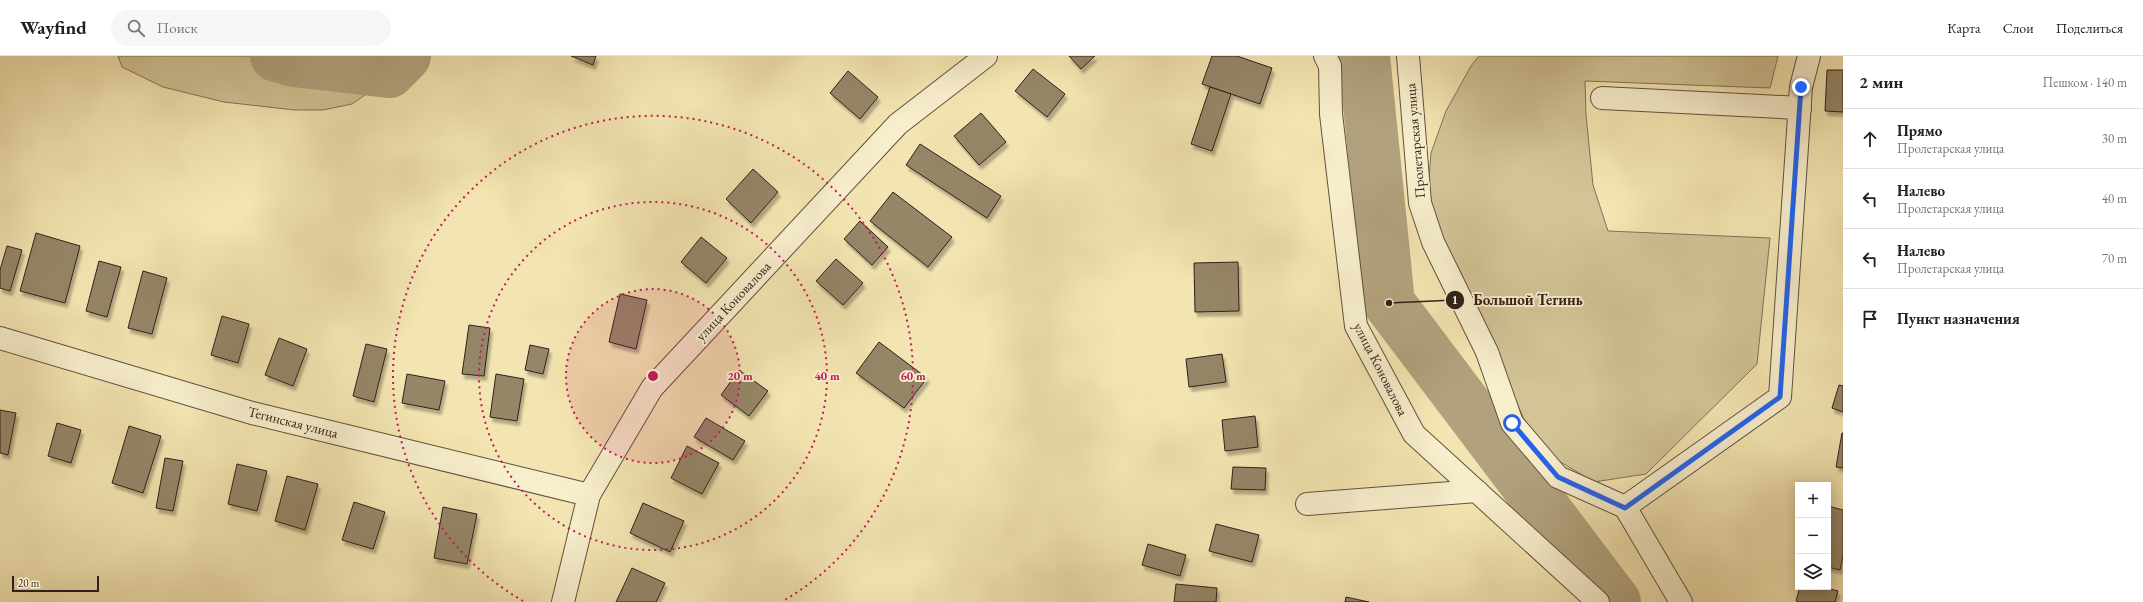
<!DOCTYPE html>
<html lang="ru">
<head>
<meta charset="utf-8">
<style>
	:root { --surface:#fff; --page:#f6f6f6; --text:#202124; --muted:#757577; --line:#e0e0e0 }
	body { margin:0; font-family:"EB Garamond",serif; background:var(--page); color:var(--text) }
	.controls { position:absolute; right:12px; bottom:12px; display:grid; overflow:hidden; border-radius:0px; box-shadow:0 2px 10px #0003 }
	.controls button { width:36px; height:36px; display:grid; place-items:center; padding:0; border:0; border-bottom:1px solid var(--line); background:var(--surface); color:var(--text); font:20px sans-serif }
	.scale { position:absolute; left:12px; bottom:10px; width:87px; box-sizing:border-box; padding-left:4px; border:2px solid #302019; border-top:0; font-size:11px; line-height:14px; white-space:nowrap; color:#302019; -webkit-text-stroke:3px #f7eecc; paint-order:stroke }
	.stop { position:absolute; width:12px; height:12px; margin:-9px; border:3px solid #2563eb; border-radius:50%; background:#fff }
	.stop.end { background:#2563eb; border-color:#fff; box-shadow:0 1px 4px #0008 }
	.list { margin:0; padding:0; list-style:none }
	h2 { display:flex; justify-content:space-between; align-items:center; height:52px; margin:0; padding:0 16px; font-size:17px }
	h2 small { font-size:13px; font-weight:400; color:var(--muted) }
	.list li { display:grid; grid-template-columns:26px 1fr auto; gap:12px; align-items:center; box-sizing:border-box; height:60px; padding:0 16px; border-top:1px solid var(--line) }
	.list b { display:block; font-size:15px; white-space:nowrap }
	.list p { margin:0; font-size:13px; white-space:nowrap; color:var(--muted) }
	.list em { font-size:13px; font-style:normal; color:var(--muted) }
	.icon { flex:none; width:22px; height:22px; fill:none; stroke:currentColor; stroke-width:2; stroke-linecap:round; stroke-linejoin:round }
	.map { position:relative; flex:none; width:1843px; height:546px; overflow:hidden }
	header { display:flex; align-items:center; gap:24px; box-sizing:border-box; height:56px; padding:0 20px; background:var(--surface); border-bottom:1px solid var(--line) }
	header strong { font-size:19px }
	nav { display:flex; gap:22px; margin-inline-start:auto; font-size:14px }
	.search { width:280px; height:36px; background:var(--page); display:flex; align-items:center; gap:10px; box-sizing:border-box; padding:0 14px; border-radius:22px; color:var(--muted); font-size:15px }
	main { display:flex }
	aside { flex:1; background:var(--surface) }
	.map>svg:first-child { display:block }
</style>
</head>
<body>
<header>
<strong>Wayfind</strong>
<div class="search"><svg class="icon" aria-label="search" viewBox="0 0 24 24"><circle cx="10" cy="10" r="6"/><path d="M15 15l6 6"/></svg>Поиск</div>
<nav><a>Карта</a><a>Слои</a><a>Поделиться</a></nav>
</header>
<main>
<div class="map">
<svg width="1843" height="546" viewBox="0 0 1843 546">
	<defs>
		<filter id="shadow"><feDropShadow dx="2.5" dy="4.5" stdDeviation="1" flood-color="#0004"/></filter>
	</defs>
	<rect width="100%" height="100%" fill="#f3e5b1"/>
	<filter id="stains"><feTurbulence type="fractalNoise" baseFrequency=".005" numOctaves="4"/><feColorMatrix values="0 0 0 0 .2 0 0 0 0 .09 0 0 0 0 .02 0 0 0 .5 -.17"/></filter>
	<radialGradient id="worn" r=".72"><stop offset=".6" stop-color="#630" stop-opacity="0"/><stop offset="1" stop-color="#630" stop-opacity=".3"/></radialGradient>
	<!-- green -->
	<g fill="#d2c497" stroke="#817258">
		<path d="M118,0H428L406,24L378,30L352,48L323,54H295L224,46L163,31L122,11Z"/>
		<path d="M1479,0H1778L1770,32L1585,25L1586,59L1593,129L1608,175L1770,182L1757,308L1646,418L1594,426L1537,392L1427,147L1431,97L1446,55L1471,10Z"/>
	</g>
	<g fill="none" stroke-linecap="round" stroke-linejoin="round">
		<!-- river -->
		<g stroke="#b1a27d" stroke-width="52">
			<path d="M276,0L294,5L389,16L405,0"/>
			<path d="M1364,0L1389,247L1615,546"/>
		</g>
	</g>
	<!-- building -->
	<g fill="#958668" stroke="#302019" filter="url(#shadow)">
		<path d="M571,0H596L593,9Z"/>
		<path d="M1069,0H1095L1081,13Z"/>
		<path d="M1212,0H1237L1272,12L1260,48L1202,28Z"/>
		<path d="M1033,13L1065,38L1047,61L1015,35Z"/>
		<path d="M1827,14H1843V56L1825,55Z"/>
		<path d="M848,15L878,41L860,63L830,37Z"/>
		<path d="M1210,31L1231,38L1212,95L1191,88Z"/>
		<path d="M981,57L1006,86L979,109L954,80Z"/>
		<path d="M920,88L1001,140L987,162L906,109Z"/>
		<path d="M753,113L778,136L751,167L726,143Z"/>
		<path d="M893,136L952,181L928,211L870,165Z"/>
		<path d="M860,165L888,191L872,209L844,183Z"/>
		<path d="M36,177L80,190L65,247L20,235Z"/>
		<path d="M701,181L727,202L706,227L681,206Z"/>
		<path d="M7,190L22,194L10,235L0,232V214Z"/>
		<path d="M836,203L863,227L843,249L816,225Z"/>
		<path d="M99,205L121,211L107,261L86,255Z"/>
		<path d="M1238,206L1239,255L1195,256L1194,207Z"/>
		<path d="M143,215L167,222L152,278L128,272Z"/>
		<path d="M620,238L647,244L636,293L609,286Z"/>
		<path d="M222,260L249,268L238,307L211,299Z"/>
		<path d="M469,269L490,272L484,320L462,318Z"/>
		<path d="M279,282L307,293L293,330L265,319Z"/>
		<path d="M879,286L927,322L904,352L856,317Z"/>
		<path d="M366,288L387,293L374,346L353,340Z"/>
		<path d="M530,289L549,293L543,318L525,314Z"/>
		<path d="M1222,298L1226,326L1189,331L1186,303Z"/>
		<path d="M739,314L768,335L749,360L721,339Z"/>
		<path d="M407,318L445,325L439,354L402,347Z"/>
		<path d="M496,318L524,323L517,365L490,361Z"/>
		<path d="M1839,329L1843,330V356L1832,352Z"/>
		<path d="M0,354L16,357L8,399L0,397Z"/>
		<path d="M1255,360L1258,391L1225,395L1222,364Z"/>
		<path d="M706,362L745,385L733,404L694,381Z"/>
		<path d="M57,367L81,374L71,407L48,400Z"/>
		<path d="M129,370L161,380L143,437L112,427Z"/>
		<path d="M1842,377H1843V412L1836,411Z"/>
		<path d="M687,390L719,407L702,438L671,422Z"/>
		<path d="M165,402L183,405L173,455L156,452Z"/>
		<path d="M237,408L267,415L257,455L228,448Z"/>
		<path d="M1233,411L1266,412L1265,434L1231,433Z"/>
		<path d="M287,420L318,428L305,474L275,465Z"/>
		<path d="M354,446L385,456L373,493L342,484Z"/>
		<path d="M643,447L684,465L670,496L630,477Z"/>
		<path d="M1828,450L1843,454V500L1840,514L1828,511Z"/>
		<path d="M443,451L477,458L467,508L434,502Z"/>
		<path d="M1216,468L1259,479L1252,506L1209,495Z"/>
		<path d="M1148,488L1186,499L1180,520L1142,509Z"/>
		<path d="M632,512L665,527L656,546H616Z"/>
		<path d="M1176,528L1217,532L1216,546H1174Z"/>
		<path d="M1800,531H1823L1838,535L1835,546H1799L1796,545Z"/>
		<path d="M1346,541L1369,546H1345Z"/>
	</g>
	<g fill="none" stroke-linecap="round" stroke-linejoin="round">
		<!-- minor casing -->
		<g stroke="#61513f" stroke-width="24">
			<g id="minor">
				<path d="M1325,0L1330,10L1331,58L1356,270L1414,378L1598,546"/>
				<path d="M1408,0L1420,147L1433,186L1487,296L1512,367L1558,421L1625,451L1780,341L1801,31L1809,0"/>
				<path d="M1602,42L1800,52"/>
				<path d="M0,282L252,357L589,439"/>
				<path d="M1307,448L1477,435"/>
				<path d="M1625,451L1681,546"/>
				<path d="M563,546L589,439L652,332L898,68L986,0"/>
			</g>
		</g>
		<!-- minor -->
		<use href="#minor" stroke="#f7eecc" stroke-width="22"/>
	</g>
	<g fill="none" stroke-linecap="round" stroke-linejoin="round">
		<!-- route -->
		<path stroke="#2563eb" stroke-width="5" d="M1512,367L1558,421L1625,452L1780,341L1801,31"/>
	</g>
	<!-- distance rings -->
	<circle cx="653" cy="320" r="87" fill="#c2185b" fill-opacity=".12"/>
	<g fill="none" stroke="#c2185b" stroke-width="2" stroke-dasharray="2 4">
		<circle cx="653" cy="320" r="87"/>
		<circle cx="653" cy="320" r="174"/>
		<path d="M523 545A260 260 0 1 1 783 545"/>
	</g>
	<g text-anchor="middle" stroke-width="4" stroke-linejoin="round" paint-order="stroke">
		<!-- street labels -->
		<g font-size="14" fill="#302019" stroke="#f7eecc">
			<text transform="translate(1415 85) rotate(-95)" y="5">Пролетарская улица</text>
			<text transform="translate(733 245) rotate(-47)" y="5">улица Коновалова</text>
			<text transform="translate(1381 313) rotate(63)" y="5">улица Коновалова</text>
			<text transform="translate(293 366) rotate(14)" y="5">Тегинская улица</text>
		</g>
	</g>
	<circle cx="653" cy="320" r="6" fill="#c2185b" stroke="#f7eecc" stroke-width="2"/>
	<g font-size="12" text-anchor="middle" font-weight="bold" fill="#c2185b" stroke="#f7eecc" stroke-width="4" stroke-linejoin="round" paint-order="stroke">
		<text x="740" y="324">20 m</text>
		<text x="827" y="324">40 m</text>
		<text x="913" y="324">60 m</text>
	</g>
	<!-- callouts -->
	<path fill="none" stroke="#302019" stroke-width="1.5" d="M1389 247L1455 244"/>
	<g fill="#302019" stroke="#f7eecc" stroke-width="1.5">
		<circle cx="1389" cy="247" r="4"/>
		<circle cx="1455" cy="244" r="10"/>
	</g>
	<g font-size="12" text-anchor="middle" font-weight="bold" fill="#fff">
		<text x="1455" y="248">1</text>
	</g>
	<g font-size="15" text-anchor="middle" font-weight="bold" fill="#302019" stroke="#f7eecc" stroke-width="4" stroke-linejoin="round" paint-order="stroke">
		<text x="1528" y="249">Большой Тегинь</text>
	</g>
	<rect width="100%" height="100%" filter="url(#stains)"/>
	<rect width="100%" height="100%" fill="url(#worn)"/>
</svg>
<div class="controls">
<button>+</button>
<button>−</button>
<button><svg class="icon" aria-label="layers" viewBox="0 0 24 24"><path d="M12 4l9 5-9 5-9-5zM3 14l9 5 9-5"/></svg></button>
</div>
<div class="scale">20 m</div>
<div class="stop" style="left:1512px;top:367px"></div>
<div class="stop end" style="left:1801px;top:31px"></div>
</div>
<aside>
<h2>2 мин<small>Пешком · 140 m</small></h2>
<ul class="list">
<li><svg class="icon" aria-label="ahead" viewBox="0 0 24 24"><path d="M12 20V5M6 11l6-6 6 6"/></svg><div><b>Прямо</b><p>Пролетарская улица</p></div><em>30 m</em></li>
<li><svg class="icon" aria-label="left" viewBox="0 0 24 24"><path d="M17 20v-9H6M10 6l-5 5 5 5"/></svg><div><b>Налево</b><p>Пролетарская улица</p></div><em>40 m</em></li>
<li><svg class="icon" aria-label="left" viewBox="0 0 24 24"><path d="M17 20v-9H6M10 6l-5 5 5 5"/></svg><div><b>Налево</b><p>Пролетарская улица</p></div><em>70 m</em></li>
<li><svg class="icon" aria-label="arrive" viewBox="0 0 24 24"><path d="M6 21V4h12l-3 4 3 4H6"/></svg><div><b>Пункт назначения</b></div></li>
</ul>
</aside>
</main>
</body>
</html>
